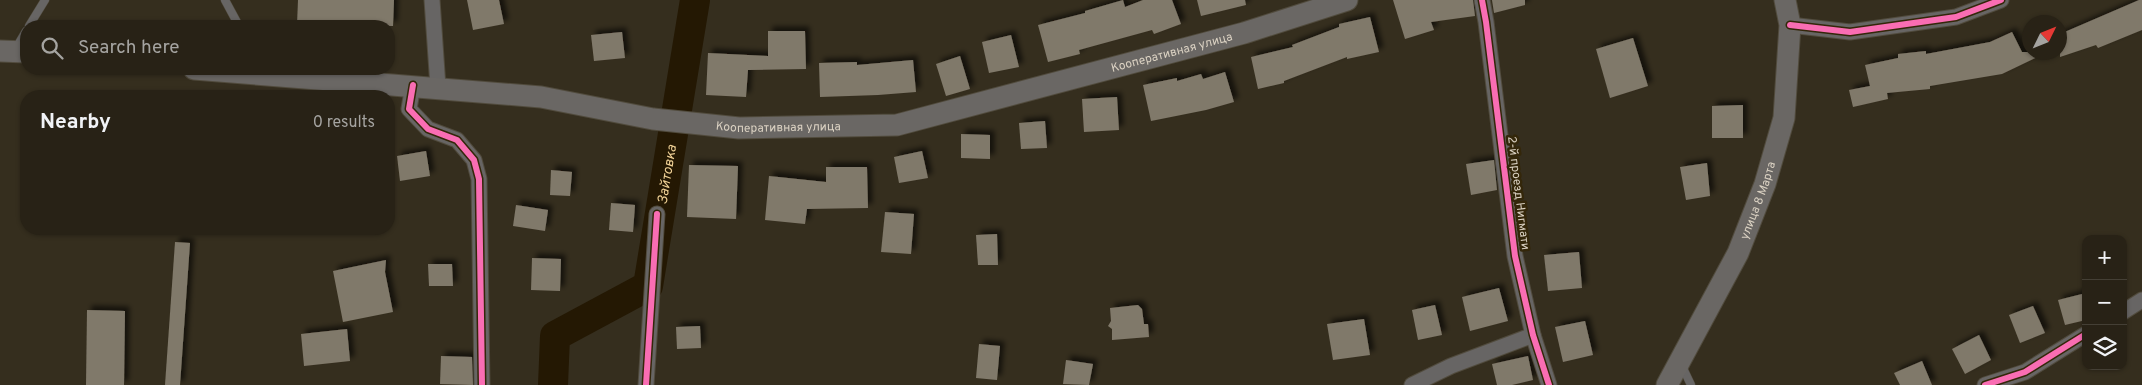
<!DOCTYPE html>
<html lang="en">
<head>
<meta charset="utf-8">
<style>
	:root { --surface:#282216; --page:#342f23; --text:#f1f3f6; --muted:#a5a4a1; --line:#443f35 }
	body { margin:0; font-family:Overpass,sans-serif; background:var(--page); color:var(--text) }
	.controls { position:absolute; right:15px; bottom:15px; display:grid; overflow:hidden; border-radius:10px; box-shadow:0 1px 4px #0004 }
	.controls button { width:45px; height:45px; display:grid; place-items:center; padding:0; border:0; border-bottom:1px solid var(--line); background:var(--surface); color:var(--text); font:25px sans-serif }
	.compass { position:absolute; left:2022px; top:15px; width:45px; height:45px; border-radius:50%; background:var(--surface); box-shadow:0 1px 4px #0004; rotate:47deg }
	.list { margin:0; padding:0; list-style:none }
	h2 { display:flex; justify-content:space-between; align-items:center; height:65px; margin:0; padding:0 20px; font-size:21px }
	h2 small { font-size:16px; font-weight:400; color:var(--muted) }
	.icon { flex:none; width:28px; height:28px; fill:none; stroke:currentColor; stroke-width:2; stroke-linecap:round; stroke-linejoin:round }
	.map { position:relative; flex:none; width:2142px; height:385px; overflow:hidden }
	.search { position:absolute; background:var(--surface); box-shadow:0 1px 4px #0004; left:20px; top:20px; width:375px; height:55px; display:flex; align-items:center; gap:12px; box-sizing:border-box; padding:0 18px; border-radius:20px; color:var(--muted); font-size:19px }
	.panel { position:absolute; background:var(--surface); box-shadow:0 1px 4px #0004; left:20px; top:90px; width:375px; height:145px; border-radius:20px }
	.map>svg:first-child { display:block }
</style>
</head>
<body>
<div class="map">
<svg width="2142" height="385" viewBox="0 0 2142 385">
	<defs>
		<filter id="shadow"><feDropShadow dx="4.5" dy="-4.5" stdDeviation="2.5" flood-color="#0009"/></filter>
	</defs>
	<rect width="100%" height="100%" fill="#352e1e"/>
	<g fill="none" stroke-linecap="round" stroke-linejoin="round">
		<!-- river -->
		<path stroke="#241803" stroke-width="30" id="s1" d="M553,385L555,336L648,286L695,0"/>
	</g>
	<!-- building -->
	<g fill="#80796a" filter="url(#shadow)">
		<path d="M298,0H394L393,26L297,25Z"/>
		<path d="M467,0H499L504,24L473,30Z"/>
		<path d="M1123,0L1125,7L1143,0H1172L1181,24L1154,34L1152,30L1079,50L1080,54L1048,62L1038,25L1085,13V11Z"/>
		<path d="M1197,0H1245L1246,5L1201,16Z"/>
		<path d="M1393,0H1473L1475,16L1431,22L1434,30L1405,39Z"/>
		<path d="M1492,0H1525V5L1494,13Z"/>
		<path d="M2139,0H2142V30L2098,48L2096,45L2060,57V34Z"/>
		<path d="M1370,17L1379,52L1347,59V57L1284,81V83L1258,89L1251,57L1293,47L1292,45L1339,27V24Z"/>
		<path d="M768,31H805L806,69L748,70L746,97L706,95L708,53L768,56Z"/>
		<path d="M622,32L625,58L594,61L591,35Z"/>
		<path d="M2012,32L2022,52H2048L2002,74L1930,86V89L1887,93L1888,99L1853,107L1849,90L1870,86L1865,65L1898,58V54L1926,51V54L1990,42Z"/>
		<path d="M1011,35L1019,67L989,73L982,42Z"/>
		<path d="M1633,38L1648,86L1610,98L1596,49Z"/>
		<path d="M960,56L970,89L946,96L936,64Z"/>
		<path d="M913,60L916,92L878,95L820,97L819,63L857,62V65Z"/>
		<path d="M1225,72L1234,102L1206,110L1151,121L1143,85L1177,78V81L1201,74L1203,79Z"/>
		<path d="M1117,97L1119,130L1084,132L1082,99Z"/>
		<path d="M1743,105V138H1712V106Z"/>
		<path d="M1045,121L1047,148L1021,149L1019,123Z"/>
		<path d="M961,134L990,135V159L961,158Z"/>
		<path d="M426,151L430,176L400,181L397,156Z"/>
		<path d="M922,151L928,178L899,183L894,157Z"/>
		<path d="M1494,160L1497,190L1471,195L1466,164Z"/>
		<path d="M1707,163L1710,196L1686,200L1680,167Z"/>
		<path d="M689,165L738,166L736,219L687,217Z"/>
		<path d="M826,167H867L868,208L807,209L805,224L765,220L769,176L826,182Z"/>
		<path d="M551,170L572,172L570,196L550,195Z"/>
		<path d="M611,203L635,205L633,232L609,230Z"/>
		<path d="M516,205L548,210L545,231L513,226Z"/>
		<path d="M885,212L914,214L911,254L881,252Z"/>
		<path d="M997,234L998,265H978L976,235Z"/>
		<path d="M175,242L190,243L180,385H165Z"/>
		<path d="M1579,252L1582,288L1548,291L1544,255Z"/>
		<path d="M532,258L561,259L560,291L531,290Z"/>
		<path d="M386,260L385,272L393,312L343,322L333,271Z"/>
		<path d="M428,264H452L453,286H429Z"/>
		<path d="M1499,288L1508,321L1470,331L1462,297Z"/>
		<path d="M2086,293V320L2065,325L2058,300Z"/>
		<path d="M1138,305L1142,309L1144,324H1148L1149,337L1112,340V329L1108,326L1111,321L1110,308Z"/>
		<path d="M1435,305L1442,335L1418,340L1412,310Z"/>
		<path d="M2033,306L2045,333L2020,343L2009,315Z"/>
		<path d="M87,310L125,311L124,385H86Z"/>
		<path d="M1364,319L1370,355L1333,360L1327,324Z"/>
		<path d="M1585,321L1593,355L1563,362L1555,327Z"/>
		<path d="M700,326L701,348L677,349L676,327Z"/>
		<path d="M347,329L350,361L304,366L301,334Z"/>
		<path d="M1979,335L1991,360L1965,374L1952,349Z"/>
		<path d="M979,344L1000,346L997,380L976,378Z"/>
		<path d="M441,356L472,357L473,385L440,384Z"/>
		<path d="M1528,356L1533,380L1512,385H1497L1492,364Z"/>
		<path d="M1066,360L1093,364L1089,385L1063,384Z"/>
		<path d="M1922,361L1932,385H1900L1894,373Z"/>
	</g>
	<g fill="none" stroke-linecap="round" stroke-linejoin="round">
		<!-- lane casing -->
		<g stroke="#514b3d" stroke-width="9">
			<g id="lane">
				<path d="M225,0L239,26"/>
				<path d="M29,26L45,0"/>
				<path d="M16,48L26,31"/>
				<path d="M1682,366L1691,385"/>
			</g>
		</g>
		<!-- street casing -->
		<g stroke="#514b3d" stroke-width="17">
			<g id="street">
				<path d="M432,0L438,87"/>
				<path d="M1482,0L1486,22L1515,256L1533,335L1549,385"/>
				<path d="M1790,25L1850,32L1956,17L2001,0"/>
				<path d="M413,85L409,109L428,129L457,140L474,160L479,179L482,385"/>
				<path d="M2123,312L2142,300"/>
				<path d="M646,385L657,214"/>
				<path d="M1412,385L1451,366L1533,335"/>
				<path d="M1985,385L2025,372L2086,334"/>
			</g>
		</g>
		<!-- secondary casing -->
		<g stroke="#514b3d" stroke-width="23">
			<g id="secondary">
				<path d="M0,51L26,52"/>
				<path id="s2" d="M194,69L541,97L653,119L739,128L897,125L1244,33L1347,0"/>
				<path id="s3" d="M1667,385L1738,253L1765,184L1784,118L1790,25L1785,0"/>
			</g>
		</g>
		<!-- lane -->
		<use href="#lane" stroke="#676564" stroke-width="8"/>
		<!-- street -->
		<use href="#street" stroke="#676564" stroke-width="15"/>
		<!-- secondary -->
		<use href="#secondary" stroke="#6a6764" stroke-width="21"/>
		<!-- cycleway casing -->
		<g stroke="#34270a" stroke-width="9">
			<g id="cycleway">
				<path d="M1482,0L1486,22L1515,256L1533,335L1549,385"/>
				<path d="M1790,25L1850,32L1956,17L2001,0"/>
				<path d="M413,85L409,109L428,129L457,140L474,160L479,179L482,385"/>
				<path d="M646,385L657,214"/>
				<path d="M1985,385L2025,372L2086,334"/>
			</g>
		</g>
		<!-- cycleway -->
		<use href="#cycleway" stroke="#f96db3" stroke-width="6"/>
	</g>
	<g text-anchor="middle" stroke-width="5" stroke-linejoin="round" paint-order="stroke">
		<!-- street labels -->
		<g font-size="12" fill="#dad1c2" stroke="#34270a">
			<text dy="4" stroke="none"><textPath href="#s2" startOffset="991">Кооперативная улица</textPath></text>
			<text dy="4" stroke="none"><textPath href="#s2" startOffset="588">Кооперативная улица</textPath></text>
			<text transform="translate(1519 193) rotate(83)" y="4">2-й проезд Нигмати</text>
			<text dy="4" stroke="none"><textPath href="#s3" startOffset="206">улица 8 Марта</textPath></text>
		</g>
		<!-- water labels -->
		<g font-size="14" font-style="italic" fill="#f0d196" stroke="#34270a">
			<text dy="5" stroke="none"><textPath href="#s1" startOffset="268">Зайтовка</textPath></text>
		</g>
	</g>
</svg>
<div class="controls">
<button>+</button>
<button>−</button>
<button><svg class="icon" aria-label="layers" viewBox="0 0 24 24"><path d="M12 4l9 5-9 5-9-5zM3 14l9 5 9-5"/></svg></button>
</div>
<svg class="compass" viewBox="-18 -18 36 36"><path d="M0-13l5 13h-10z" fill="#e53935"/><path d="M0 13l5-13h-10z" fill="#a5a4a1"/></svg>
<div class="search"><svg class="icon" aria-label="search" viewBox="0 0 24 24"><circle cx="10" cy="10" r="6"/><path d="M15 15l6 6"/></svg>Search here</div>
<section class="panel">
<h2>Nearby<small>0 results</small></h2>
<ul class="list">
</ul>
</section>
</div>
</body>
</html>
